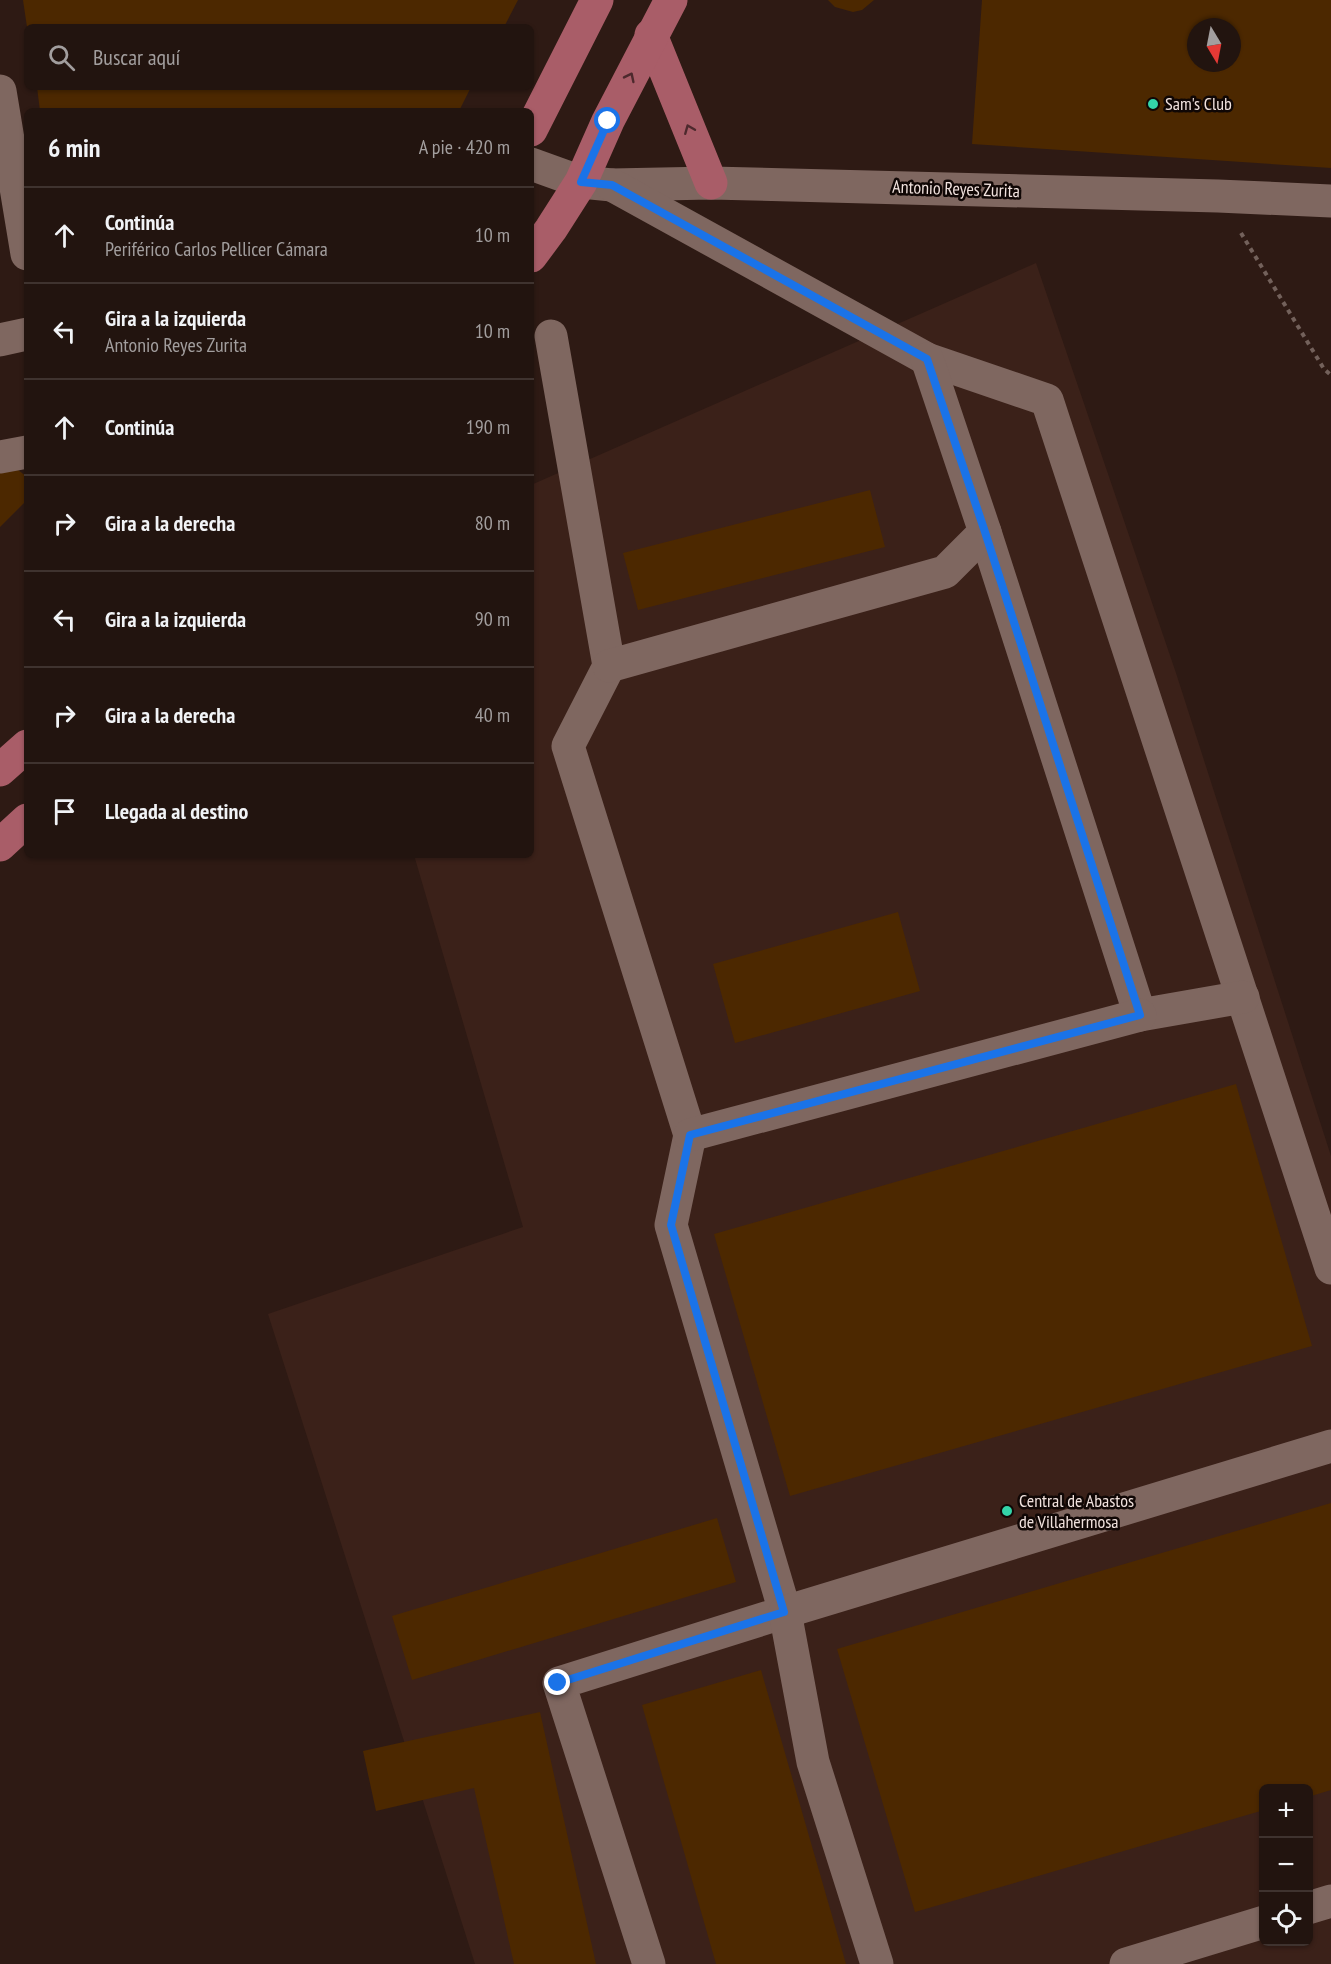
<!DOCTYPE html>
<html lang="es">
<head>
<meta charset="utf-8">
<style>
	:root { --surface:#22140f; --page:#2a1d18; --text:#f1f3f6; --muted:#a29e9e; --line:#3f332f }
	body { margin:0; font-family:"PT Sans Narrow",sans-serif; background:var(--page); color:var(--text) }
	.controls { position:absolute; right:18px; bottom:18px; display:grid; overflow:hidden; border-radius:9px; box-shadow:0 2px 4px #0004 }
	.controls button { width:54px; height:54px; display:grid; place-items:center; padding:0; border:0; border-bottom:2px solid var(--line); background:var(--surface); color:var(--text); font:30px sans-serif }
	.compass { position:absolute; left:1187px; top:18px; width:54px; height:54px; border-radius:50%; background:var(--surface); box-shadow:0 2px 4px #0004; rotate:170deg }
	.stop { position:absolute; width:18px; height:18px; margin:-14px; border:4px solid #1a73e8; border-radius:50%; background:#fff }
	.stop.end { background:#1a73e8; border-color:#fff; box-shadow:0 2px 6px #0008 }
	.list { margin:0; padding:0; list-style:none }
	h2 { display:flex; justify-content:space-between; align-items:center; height:78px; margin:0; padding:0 24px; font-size:26px }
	h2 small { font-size:20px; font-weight:400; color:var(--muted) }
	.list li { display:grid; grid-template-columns:39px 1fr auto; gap:18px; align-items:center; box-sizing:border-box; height:96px; padding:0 24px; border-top:2px solid var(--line) }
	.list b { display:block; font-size:22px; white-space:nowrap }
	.list p { margin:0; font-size:20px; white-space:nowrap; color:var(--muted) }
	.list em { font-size:20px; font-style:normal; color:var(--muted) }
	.icon { flex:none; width:33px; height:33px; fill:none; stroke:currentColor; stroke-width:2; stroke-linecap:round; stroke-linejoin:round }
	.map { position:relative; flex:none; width:1331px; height:1964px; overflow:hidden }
	.search { position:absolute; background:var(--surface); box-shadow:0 2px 4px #0004; left:24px; top:24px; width:510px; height:66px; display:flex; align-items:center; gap:15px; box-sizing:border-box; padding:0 21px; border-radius:9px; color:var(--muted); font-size:22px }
	.panel { position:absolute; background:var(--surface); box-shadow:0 2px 4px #0004; left:24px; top:108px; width:510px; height:750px; border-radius:9px }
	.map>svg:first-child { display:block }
</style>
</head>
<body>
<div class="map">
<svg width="1331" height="1964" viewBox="0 0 1331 1964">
	<rect width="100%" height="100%" fill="#2e1a14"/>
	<!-- built -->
	<path fill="#3b2119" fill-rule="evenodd" d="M1036,263L1176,673L1331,1156V1964H475L268,1314L523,1227L414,855H531V485ZM1264,1788H1308V1942H1264Z"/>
	<!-- building -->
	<g fill="#4c2800" fill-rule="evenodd">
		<path d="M23,0H518L504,27H27Z"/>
		<path d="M828,0H874L862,10L853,12L835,7Z"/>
		<path d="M982,0H1331V168L972,144ZM1196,27H1232V63H1196Z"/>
		<path d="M37,87H471L459,111H40Z"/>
		<path d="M13,466L27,477V500L0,527V468Z"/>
		<path d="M870,490L885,547L638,610L623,553Z"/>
		<path d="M898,912L920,991L735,1043L713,964Z"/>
		<path d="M1236,1084L1312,1346L790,1496L714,1234Z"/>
		<path d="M1331,1503V1790L1308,1797V1788H1264V1810L915,1912L837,1649Z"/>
		<path d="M717,1518L736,1582L412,1680L392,1616Z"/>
		<path d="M761,1670L846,1964H716L642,1705Z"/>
		<path d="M540,1712L596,1964H514L474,1788L376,1811L363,1751Z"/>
	</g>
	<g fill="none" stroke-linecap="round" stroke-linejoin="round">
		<!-- path -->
		<path stroke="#73615b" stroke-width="4" stroke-dasharray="4.5 4.5" stroke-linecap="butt" d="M1241,233L1324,369L1331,375"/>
		<!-- minor -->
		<g stroke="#7f6760" stroke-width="33">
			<path d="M0,91L27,254"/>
			<path d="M531,164L581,182L612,185L711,183L1218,196L1331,201"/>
			<path d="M612,185L927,359L1047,400L1331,1268"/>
			<path d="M551,336L609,666L568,746L690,1135L671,1225L785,1612L559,1683L649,1964"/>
			<path d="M0,340L27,334"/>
			<path d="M0,457L27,452"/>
			<path d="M985,532L1140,1015L1243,997"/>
			<path d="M609,666L945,572L985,532L927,359"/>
			<path d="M690,1135L1140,1015"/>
			<path d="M1308,1908L1331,1901"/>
			<path d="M877,1964L813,1762L785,1612L1331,1446"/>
			<path d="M1126,1964L1264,1922"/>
		</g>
		<!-- major -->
		<g stroke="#a95d68" stroke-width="33">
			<path d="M651,35L711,183"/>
			<path d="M531,130L597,0"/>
			<path d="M531,256L551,229L581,182L608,121L671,0"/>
			<path d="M0,770L27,746"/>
			<path d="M0,845L27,820"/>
		</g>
	</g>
	<!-- one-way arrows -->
	<defs><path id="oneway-chevron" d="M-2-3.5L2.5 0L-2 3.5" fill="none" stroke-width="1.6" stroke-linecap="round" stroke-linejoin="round" transform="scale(1.5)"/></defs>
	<g stroke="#4d292d">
		<use href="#oneway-chevron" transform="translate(630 77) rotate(-64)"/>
		<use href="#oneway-chevron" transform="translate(689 129) rotate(-112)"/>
	</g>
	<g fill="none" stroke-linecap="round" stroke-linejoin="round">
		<!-- route -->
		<path stroke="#1a73e8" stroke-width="8" d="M558,1683L784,1612L671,1225L690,1135L1140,1015L985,532L927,359L612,185L581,182L608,121"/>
	</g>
	<!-- markers -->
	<g fill="#33d4a8" stroke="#100705" stroke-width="2">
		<circle cx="1153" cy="104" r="6"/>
		<circle cx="1007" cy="1511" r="6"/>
	</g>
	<g text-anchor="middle" stroke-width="5" stroke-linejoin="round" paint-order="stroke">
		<!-- poi labels -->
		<g font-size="18" fill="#f1e2de" stroke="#100705" text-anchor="start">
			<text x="1165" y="110">Sam's Club</text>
			<text x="1019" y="1507">Central de Abastos<tspan x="1019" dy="21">de Villahermosa</tspan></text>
		</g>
		<!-- street labels -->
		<g font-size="18" fill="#f1e2de" stroke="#100705">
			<text transform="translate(956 189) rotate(2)" y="6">Antonio Reyes Zurita</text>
		</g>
	</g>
</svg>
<div class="controls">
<button>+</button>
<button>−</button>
<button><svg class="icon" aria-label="locate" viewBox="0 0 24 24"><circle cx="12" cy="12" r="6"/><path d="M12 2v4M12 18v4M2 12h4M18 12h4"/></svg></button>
</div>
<svg class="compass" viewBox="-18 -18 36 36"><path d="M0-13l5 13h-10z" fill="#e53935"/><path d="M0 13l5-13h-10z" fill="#a29e9e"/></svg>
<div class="stop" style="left:608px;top:121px"></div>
<div class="stop end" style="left:558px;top:1683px"></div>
<div class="search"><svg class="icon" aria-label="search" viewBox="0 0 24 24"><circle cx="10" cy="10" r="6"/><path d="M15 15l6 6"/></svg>Buscar aquí</div>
<section class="panel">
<h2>6 min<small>A pie · 420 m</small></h2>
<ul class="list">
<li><svg class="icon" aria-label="ahead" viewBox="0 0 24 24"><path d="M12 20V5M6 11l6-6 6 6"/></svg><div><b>Continúa</b><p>Periférico Carlos Pellicer Cámara</p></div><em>10 m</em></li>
<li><svg class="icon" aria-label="left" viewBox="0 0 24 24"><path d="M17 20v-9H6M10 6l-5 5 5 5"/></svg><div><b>Gira a la izquierda</b><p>Antonio Reyes Zurita</p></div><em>10 m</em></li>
<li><svg class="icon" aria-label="ahead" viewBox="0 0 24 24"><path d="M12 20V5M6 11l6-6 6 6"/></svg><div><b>Continúa</b></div><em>190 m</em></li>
<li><svg class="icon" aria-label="right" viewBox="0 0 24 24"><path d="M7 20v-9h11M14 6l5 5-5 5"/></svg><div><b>Gira a la derecha</b></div><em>80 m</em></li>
<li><svg class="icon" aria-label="left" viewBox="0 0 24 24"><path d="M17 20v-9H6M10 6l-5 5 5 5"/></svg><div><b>Gira a la izquierda</b></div><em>90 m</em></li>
<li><svg class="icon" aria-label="right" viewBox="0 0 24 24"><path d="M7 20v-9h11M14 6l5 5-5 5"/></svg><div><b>Gira a la derecha</b></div><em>40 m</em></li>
<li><svg class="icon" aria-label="arrive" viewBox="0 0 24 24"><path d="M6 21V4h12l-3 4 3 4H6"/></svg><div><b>Llegada al destino</b></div></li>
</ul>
</section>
</div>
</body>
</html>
